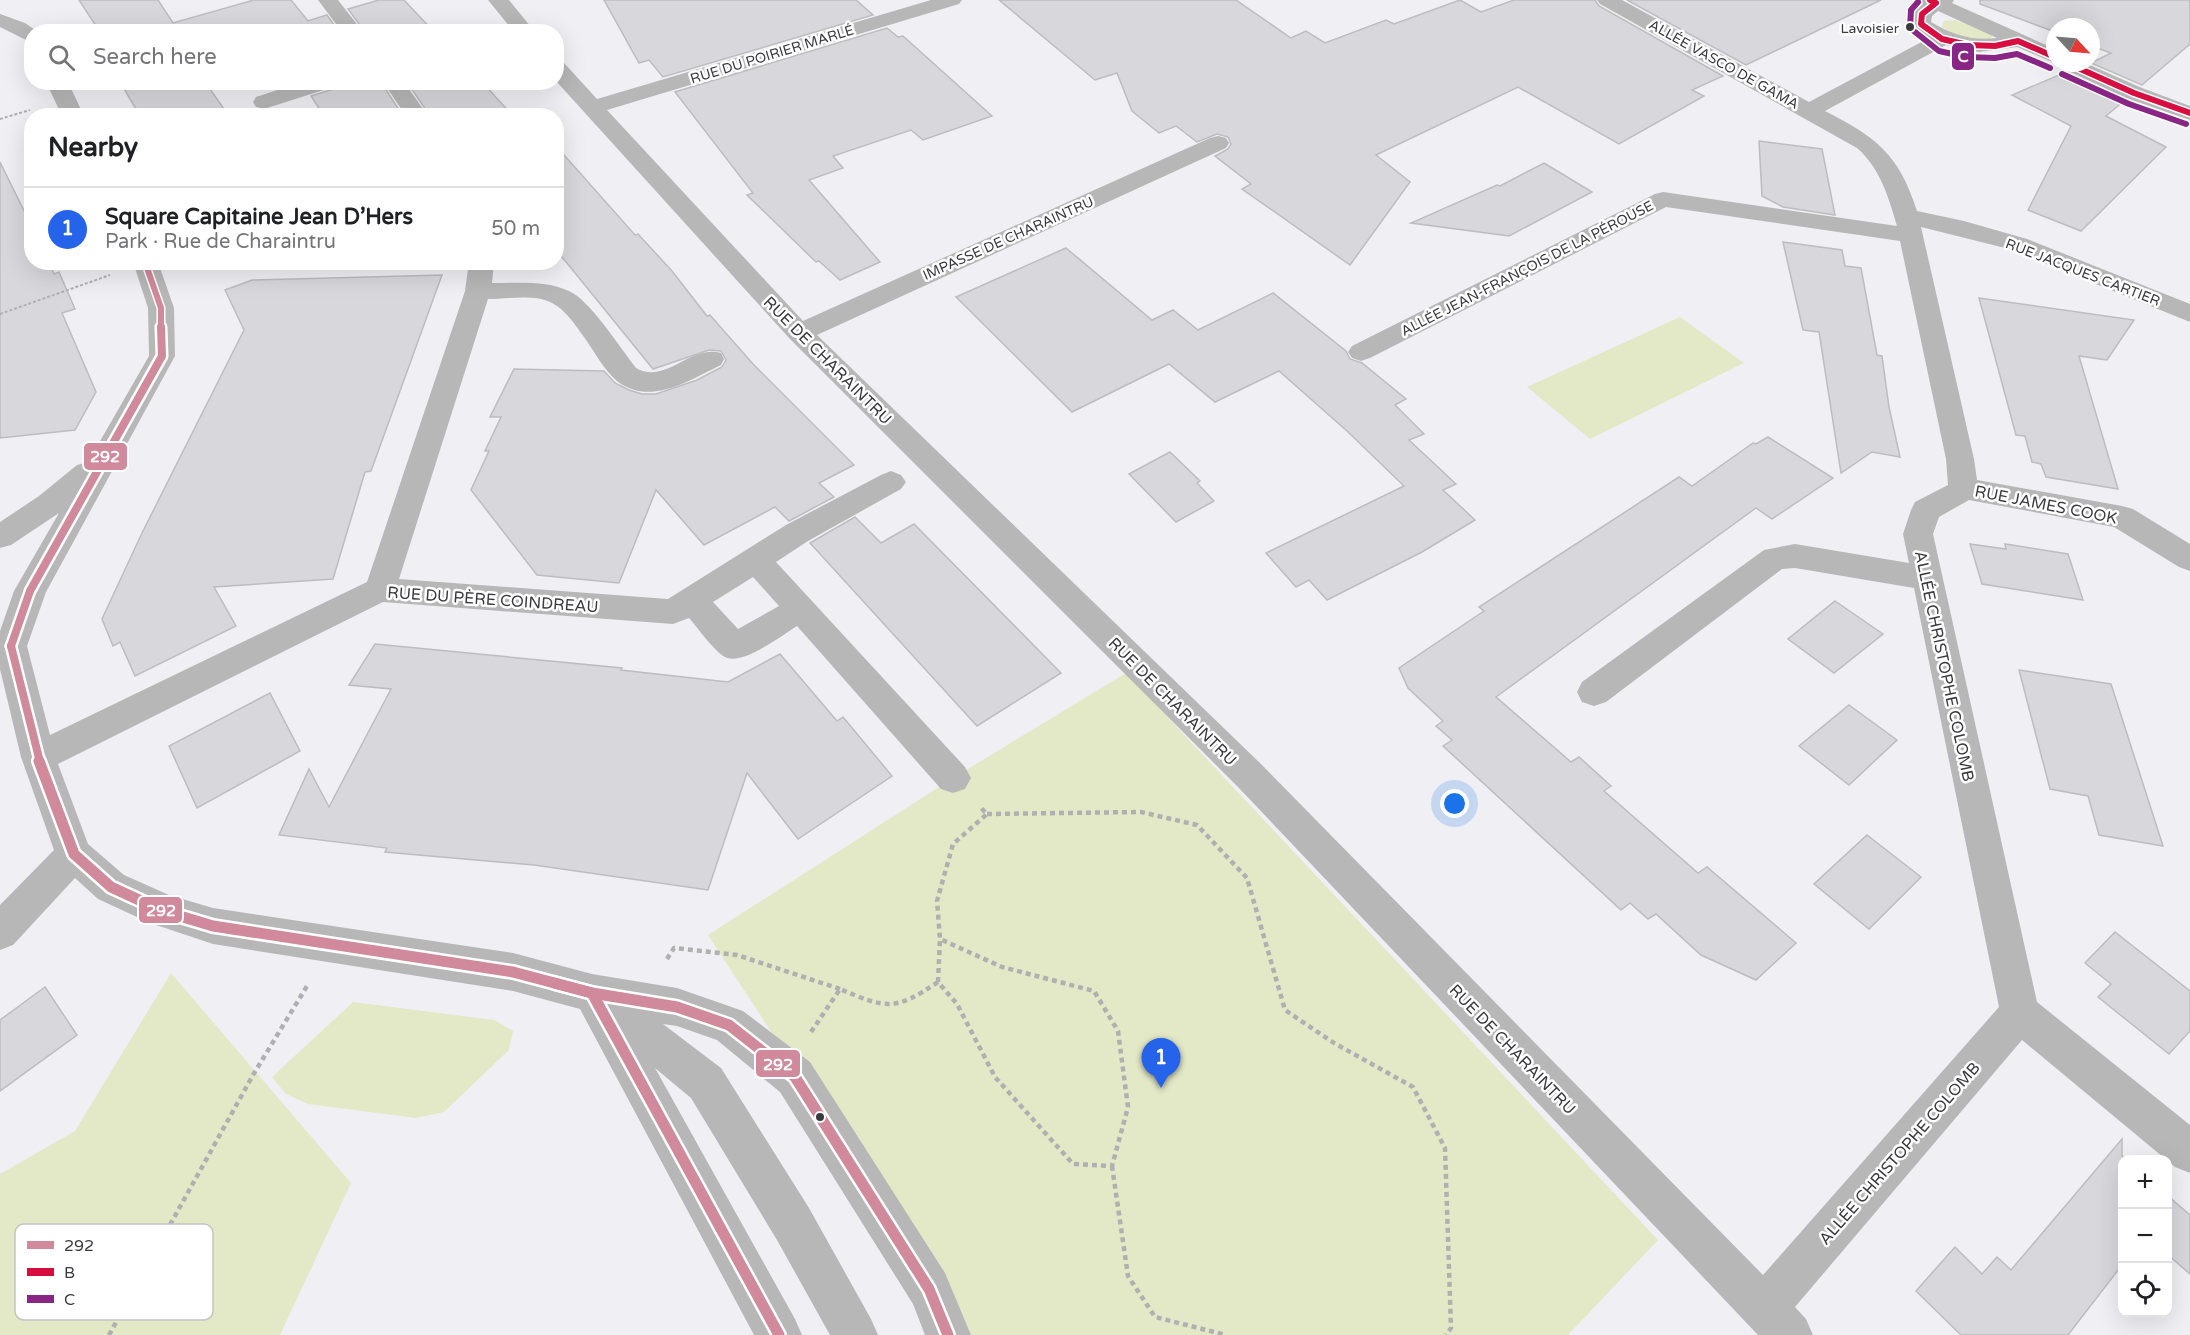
<!DOCTYPE html>
<html lang="en">
<head>
<meta charset="utf-8">
<style>
	:root { --surface:#fff; --page:#f6f6f6; --text:#202124; --muted:#757577; --line:#e0e0e0; --accent:#2563eb }
	body { margin:0; font-family:"Varela Round",sans-serif; background:var(--page); color:var(--text) }
	.controls { position:absolute; right:18px; bottom:18px; display:grid; overflow:hidden; border-radius:12px; box-shadow:0 6px 24px #0002 }
	.controls button { width:54px; height:54px; display:grid; place-items:center; padding:0; border:0; border-bottom:2px solid var(--line); background:var(--surface); color:var(--text); font:30px sans-serif }
	.compass { position:absolute; left:2046px; top:18px; width:54px; height:54px; border-radius:50%; background:var(--surface); box-shadow:0 6px 24px #0002; rotate:116deg }
	.you { position:absolute; left:1455px; top:804px; width:21px; height:21px; margin:-15px; border:4px solid #fff; border-radius:50%; background:#1a73e8; box-shadow:0 0 0 9px #1a73e833 }
	.badge { display:grid; place-items:center; width:39px; height:39px; border-radius:50%; background:var(--accent); color:#fff; font-size:20px; font-weight:700 }
	.pin { position:absolute; translate:-50% -50px; filter:drop-shadow(0 2px 3px #0008) }
	.pin::after { content:''; position:absolute; top:32px; width:21px; height:18px; background:inherit; clip-path:polygon(0 0,100% 0,50% 100%) }
	.list { margin:0; padding:0; list-style:none }
	h2 { display:flex; justify-content:space-between; align-items:center; height:78px; margin:0; padding:0 24px; font-size:26px }
	h2 small { font-size:20px; font-weight:400; color:var(--muted) }
	.list li { display:grid; grid-template-columns:39px 1fr auto; gap:18px; align-items:center; box-sizing:border-box; height:84px; padding:0 24px; border-top:2px solid var(--line) }
	.list b { display:block; font-size:22px; white-space:nowrap }
	.list p { margin:0; font-size:20px; white-space:nowrap; color:var(--muted) }
	.list em { font-size:20px; font-style:normal; color:var(--muted) }
	.icon { flex:none; width:33px; height:33px; fill:none; stroke:currentColor; stroke-width:2; stroke-linecap:round; stroke-linejoin:round }
	.map { position:relative; flex:none; width:2190px; height:1335px; overflow:hidden }
	.search { position:absolute; background:var(--surface); box-shadow:0 6px 24px #0002; left:24px; top:24px; width:540px; height:66px; display:flex; align-items:center; gap:15px; box-sizing:border-box; padding:0 21px; border-radius:24px; color:var(--muted); font-size:22px }
	.panel { position:absolute; background:var(--surface); box-shadow:0 6px 24px #0002; left:24px; top:108px; width:540px; height:162px; border-radius:24px }
	.map>svg:first-child { display:block }
</style>
</head>
<body>
<div class="map">
<svg width="2190" height="1335" viewBox="0 0 2190 1335">
	<rect width="100%" height="100%" fill="#f0eff4"/>
	<!-- green -->
	<g fill="#e3e9c7">
		<path d="M1955,20L1983,30L1993,36L1989,40L1956,36L1942,27L1944,21Z"/>
		<path d="M1680,317L1744,363L1590,439L1527,387Z"/>
		<path d="M1126,673L1658,1240L1568,1335H960L934,1281L708,935L953,778Z"/>
		<path d="M171,973L351,1183L280,1335H0V1174L75,1131Z"/>
		<path d="M353,1002L494,1020L513,1031L509,1050L444,1112L416,1118L308,1104L286,1094L272,1077Z"/>
	</g>
	<!-- building -->
	<g fill="#d8d7db" stroke="#bdbdc0" stroke-width="1.5">
		<path d="M79,0H158L173,23L254,0H291L308,21L327,15L339,32H100Z"/>
		<path d="M379,0H404L434,32H365L348,9Z"/>
		<path d="M604,0H856L873,15L663,77L649,60L639,63Z"/>
		<path d="M999,0H1236L1291,38L1306,31L1325,43L1386,20L1394,24L1460,0L1481,12L1514,0H1595L1599,6L1723,76L1692,90L1704,96L1619,144L1518,87L1376,155L1410,182L1350,265L1242,189L1251,184L1215,156L1228,149L1231,144L1228,137L1217,134L1197,142L1176,126L1159,133L1132,111L1117,73L1095,80Z"/>
		<path d="M1627,0H1881L1746,65Z"/>
		<path d="M1980,0H2190V44L2142,85L2091,63L2111,53L2091,46V27H2055V32L1980,4Z"/>
		<path d="M887,28L898,37L903,36L992,116L923,140L911,130L833,156L843,168L809,180L880,262L840,280L819,261L816,262L747,195L753,193L675,92Z"/>
		<path d="M2066,72L2125,100L2106,116L2166,147L2081,231L2028,210L2071,126L2012,95Z"/>
		<path d="M120,82H205L229,116H140Z"/>
		<path d="M337,82H381L403,116H324L311,96L334,89Z"/>
		<path d="M407,82H482L513,116H430Z"/>
		<path d="M1759,141L1822,149L1835,215L1783,207L1762,196Z"/>
		<path d="M556,146L635,235L638,234L672,271L707,316L710,315L753,364L854,465L819,483L834,497L789,521L775,507L704,545L656,490L619,583L537,575L471,490L489,451H485L501,417H490L514,369L604,371L615,383L629,390L642,394H656L697,380L722,367L726,360L721,351L709,350L653,369L571,268L556,250Z"/>
		<path d="M0,162L32,227V262H49L54,274L59,272L75,309L62,313L96,392L75,430L0,438Z"/>
		<path d="M1544,163L1592,192L1509,236L1411,223L1497,185L1500,186Z"/>
		<path d="M1783,242L1842,250L1845,266L1861,268L1877,355L1882,356L1889,407L1900,457L1872,452L1841,473L1819,332L1803,330Z"/>
		<path d="M1066,248L1152,320L1173,310L1198,330L1273,293L1346,351L1350,359L1362,363L1406,399L1395,405L1424,434L1409,440L1456,484L1443,490L1475,520L1422,552L1327,600L1309,580L1296,587L1266,553L1404,486L1347,431L1279,371L1215,402L1169,364L1072,412L956,297Z"/>
		<path d="M442,275L371,471L365,472L333,579L214,587L236,626L135,676L120,642L113,646L102,619L142,533L244,330L225,290L252,280Z"/>
		<path d="M1979,298L2134,320L2107,360L2079,356L2118,489L2046,477L2041,464L2032,462L2025,436L2016,435Z"/>
		<path d="M1768,437L1833,478L1772,519L1756,508L1496,697L1571,762L1579,757L1611,786L1604,791L1698,873L1707,867L1796,943L1756,980L1701,955L1656,914L1648,919L1630,903L1621,910L1443,746L1452,740L1436,726L1443,721L1408,688L1399,668L1484,611L1479,607L1679,477L1692,486L1753,443L1756,444Z"/>
		<path d="M1170,452L1200,481L1197,483L1214,501L1176,522L1129,474Z"/>
		<path d="M855,517L881,543L914,524L1061,673L977,726L810,543Z"/>
		<path d="M1970,544L2006,549L2005,544L2068,554L2083,600L1982,584Z"/>
		<path d="M1835,601L1883,634L1834,673L1788,639Z"/>
		<path d="M375,644L622,668L621,670L728,682L780,654L837,721L843,717L892,776L798,839L747,773L708,890L534,865L385,852L387,848L279,835L309,769L329,807L391,689L349,685Z"/>
		<path d="M2019,670L2111,684L2163,846L2099,835L2088,796L2050,789Z"/>
		<path d="M270,693L300,751L197,808L169,746Z"/>
		<path d="M1849,705L1897,740L1849,785L1799,746Z"/>
		<path d="M1867,835L1921,877L1869,929L1814,884Z"/>
		<path d="M2115,932L2190,991V1031L2169,1054L2098,997L2111,984L2085,963Z"/>
		<path d="M45,987L77,1035L0,1091V1020Z"/>
		<path d="M2122,1139V1156L2126,1160H2122V1265L2068,1335H1961L1916,1291L1955,1247L1982,1274L1997,1257L2011,1270Z"/>
		<path d="M2168,1196L2190,1215V1274L2168,1255Z"/>
	</g>
	<g fill="none" stroke-linecap="round" stroke-linejoin="round">
		<!-- path-far1 -->
		<g stroke="#b0b0b1" stroke-width="2" stroke-dasharray="3 2" stroke-linecap="butt">
			<path d="M220,116L232,112"/>
			<path d="M0,119L30,110"/>
			<path d="M0,314L110,275"/>
		</g>
		<!-- path -->
		<g stroke="#b0b0b1" stroke-width="4.5" stroke-dasharray="5 4" stroke-linecap="butt">
			<path d="M987,814L1141,812L1197,825L1247,878L1285,1010L1334,1043L1413,1087L1445,1148L1451,1328L1446,1335"/>
			<path d="M667,959L674,948L737,955L840,989"/>
			<path d="M938,982L940,939"/>
			<path d="M811,1032L840,989C887,1009 895,1011 938,982L957,1004L995,1077L1073,1164L1112,1166L1128,1107L1118,1031L1094,991L1002,967L940,939L937,901L953,844L987,814L980,807"/>
			<path d="M1112,1166L1128,1276L1155,1317L1226,1335"/>
			<path d="M109,1335L253,1075L307,986"/>
		</g>
		<!-- minor -->
		<g fill="#b8b7b7" fill-rule="evenodd">
			<path d="M318,0H338L363,32H342Z"/>
			<path d="M488,0H509L535,32H514Z"/>
			<path d="M931,0H962L959,4L607,110L803,321L1210,138L1218,136L1226,138L1229,143L1226,148L817,335L1262,765L1763,1275L1999,1007L1914,588L1795,568L1782,569L1606,702L1594,706L1582,702L1577,692L1582,682L1764,550L1795,544L1909,563L1903,534L1911,510L1915,502L1948,485L1946,459L1900,241L1666,207L1370,358L1361,361L1352,358L1348,352L1352,346L1655,194L1663,192L1897,226C1889,198 1880,168 1857,148L1600,4L1597,0H1622L1809,102L1929,38L1911,24L1912,14L1923,4L1920,0H1954L1952,3L2055,49V63L2017,47L1979,52L1946,45L1825,111C1876,137 1899,154 1917,211L1964,221L2027,239L2190,304V322L2009,249L1921,227L1974,459L1977,480L2122,506L2133,509L2190,544V571L2179,567L2114,527L1969,500L1939,517L1933,534L2037,1002L2190,1125V1173L2175,1167L2022,1040L1795,1307L1806,1319L1813,1335H1758L1238,787L790,339L556,81V62L564,63L597,99ZM1938,11L1997,38C1972,41 1953,35 1931,22L1932,16Z"/>
			<path d="M0,14L25,23L38,32H32V43L0,27Z"/>
			<path d="M2056,63H2085L2142,88L2190,106V120L2126,98L2060,67Z"/>
			<path d="M46,82H68L84,116H62Z"/>
			<path d="M302,82H335L333,87L264,109L256,107L253,102L256,97Z"/>
			<path d="M383,82H404L428,116H406Z"/>
			<path d="M133,262H158L174,308L175,356L46,592L27,646L50,735L367,582L465,291L469,262H494L492,283C517,283 546,280 569,291C590,300 621,349 636,368C666,385 690,344 721,353L724,359L721,365C690,380 650,407 617,381C604,370 594,351 584,337C575,325 566,310 552,303C535,294 507,299 488,299L399,579L668,599L786,525L881,475L891,471L901,475L906,482L901,489L808,541L776,562L965,767L971,778L965,789L953,793L941,789L797,626C781,636 742,666 725,657C713,650 698,628 689,618L673,624L383,602L58,764L88,844L124,875L169,895L213,908L513,953L592,974L677,988L743,1011L810,1062L945,1273L971,1335H925L913,1304L780,1092L717,1040L677,1026L663,1024L721,1068L809,1208L871,1319L878,1335H830L777,1240L691,1098L655,1068L795,1319L802,1335H754L580,1009L513,991L213,944L150,923L98,899L75,878L13,945L0,950V905L54,850L21,757L0,669V631L14,591L59,513L11,545L0,548V522L39,496L77,465L88,462L149,356L148,308ZM753,577L779,606L738,629L713,602Z"/>
		</g>
		<!-- bus-1-far2 casing -->
		<g stroke="#fff" stroke-width="9">
			<path id="bus-1-far2" d="M145,262L161,308V329"/>
		</g>
		<!-- bus-1-far1 casing -->
		<g stroke="#fff" stroke-width="13">
			<g id="bus-1-far1">
				<path d="M11,646L40,762"/>
				<path d="M11,646L30,591L162,356L161,327"/>
			</g>
		</g>
		<!-- bus-1 casing -->
		<g stroke="#fff" stroke-width="16">
			<g id="bus-1">
				<path d="M39,761L74,854L111,887L163,911L213,926L513,972L592,993L677,1007L729,1025L795,1077L929,1289L948,1335"/>
				<path d="M554,983L592,993L779,1335"/>
			</g>
		</g>
		<!-- bus-2 casing -->
		<g stroke="#fff" stroke-width="9">
			<g id="bus-2">
				<path d="M1930,0L1936,3L1922,14L1921,24L1942,39L1968,45L1995,46L2018,41L2055,57"/>
				<path d="M2067,63L2134,93L2190,113"/>
			</g>
		</g>
		<!-- bus-3 casing -->
		<g stroke="#fff" stroke-width="9">
			<g id="bus-3">
				<path d="M1918,2L1911,10L1910,28L1939,51L1966,57L1995,58L2017,54L2050,68"/>
				<path d="M2062,74L2129,104L2186,124"/>
			</g>
		</g>
		<!-- bus-1-far2 -->
		<use href="#bus-1-far2" stroke="#d08a9b" stroke-width="6"/>
		<!-- bus-1-far1 -->
		<use href="#bus-1-far1" stroke="#d08a9b" stroke-width="8"/>
		<!-- bus-1 -->
		<use href="#bus-1" stroke="#d08a9b" stroke-width="11"/>
		<!-- bus-2 -->
		<use href="#bus-2" stroke="#d80e41" stroke-width="6"/>
		<!-- bus-3 -->
		<use href="#bus-3" stroke="#892685" stroke-width="6"/>
	</g>
	<!-- markers -->
	<g fill="#3a393d" stroke="#fff" stroke-width="2">
		<circle cx="1910" cy="27" r="5"/>
		<circle cx="820" cy="1117" r="5"/>
	</g>
	<g text-anchor="middle" stroke-width="5" stroke-linejoin="round" paint-order="stroke">
		<!-- bus labels -->
		<g font-size="14" fill="#3a393d" stroke="#fff" text-anchor="end">
			<text x="1899" y="33">Lavoisier</text>
		</g>
		<!-- far-street labels -->
		<g font-size="14" fill="#3a393d" stroke="#fff">
			<text transform="translate(772 54) rotate(-17)" y="5">RUE DU POIRIER MARLÉ</text>
			<text transform="translate(1724 64) rotate(29)" y="5">ALLÉE VASCO DE GAMA</text>
			<text transform="translate(1008 238) rotate(-24)" y="5">IMPASSE DE CHARAINTRU</text>
			<text transform="translate(1527 268) rotate(-27)" y="5">ALLÉE JEAN-FRANÇOIS DE LA PÉROUSE</text>
			<text transform="translate(2083 272) rotate(21)" y="5">RUE JACQUES CARTIER</text>
		</g>
		<!-- street labels -->
		<g font-size="16" fill="#3a393d" stroke="#fff">
			<text transform="translate(828 360) rotate(45)" y="6">RUE DE CHARAINTRU</text>
			<text transform="translate(2046 504) rotate(11)" y="6">RUE JAMES COOK</text>
			<text transform="translate(493 599) rotate(4)" y="6">RUE DU PÈRE COINDREAU</text>
			<text transform="translate(1945 666) rotate(78)" y="6">ALLÉE CHRISTOPHE COLOMB</text>
			<text transform="translate(1173 701) rotate(45)" y="6">RUE DE CHARAINTRU</text>
			<text transform="translate(1513 1049) rotate(46)" y="6">RUE DE CHARAINTRU</text>
			<text transform="translate(1899 1153) rotate(-49)" y="6">ALLÉE CHRISTOPHE COLOMB</text>
		</g>
	</g>
	<!-- legend -->
	<rect x="15" y="1224" width="198" height="96" rx="9" fill="#fff" stroke="#c4c4c5" stroke-width="1.5"/>
	<rect x="27" y="1241" width="27" height="8" fill="#d08a9b"/>
	<rect x="27" y="1268" width="27" height="8" fill="#d80e41"/>
	<rect x="27" y="1295" width="27" height="8" fill="#892685"/>
	<g font-size="16" fill="#3a393d">
		<text x="64" y="1251">292</text>
		<text x="64" y="1278">B</text>
		<text x="64" y="1305">C</text>
	</g>
	<g stroke="#fff" stroke-width="2">
		<rect x="1951" y="42" width="24" height="29" rx="6" fill="#892685"/>
		<rect x="83" y="442" width="45" height="29" rx="6" fill="#d08a9b"/>
		<rect x="138" y="896" width="45" height="28" rx="6" fill="#d08a9b"/>
		<rect x="755" y="1049" width="46" height="29" rx="6" fill="#d08a9b"/>
	</g>
	<g font-size="16" text-anchor="middle" font-weight="bold" fill="#fff">
		<text x="1963" y="62">C</text>
		<text x="105" y="462">292</text>
		<text x="161" y="916">292</text>
		<text x="778" y="1070">292</text>
	</g>
</svg>
<div class="controls">
<button>+</button>
<button>−</button>
<button><svg class="icon" aria-label="locate" viewBox="0 0 24 24"><circle cx="12" cy="12" r="6"/><path d="M12 2v4M12 18v4M2 12h4M18 12h4"/></svg></button>
</div>
<svg class="compass" viewBox="-18 -18 36 36"><path d="M0-13l5 13h-10z" fill="#e53935"/><path d="M0 13l5-13h-10z" fill="#757577"/></svg>
<div class="you"></div>
<div class="pin badge" style="left:1161px;top:1088px">1</div>
<div class="search"><svg class="icon" aria-label="search" viewBox="0 0 24 24"><circle cx="10" cy="10" r="6"/><path d="M15 15l6 6"/></svg>Search here</div>
<section class="panel">
<h2>Nearby<small></small></h2>
<ul class="list">
<li><span class="badge">1</span><div><b>Square Capitaine Jean D’Hers</b><p>Park · Rue de Charaintru</p></div><em>50 m</em></li>
</ul>
</section>
</div>
</body>
</html>
